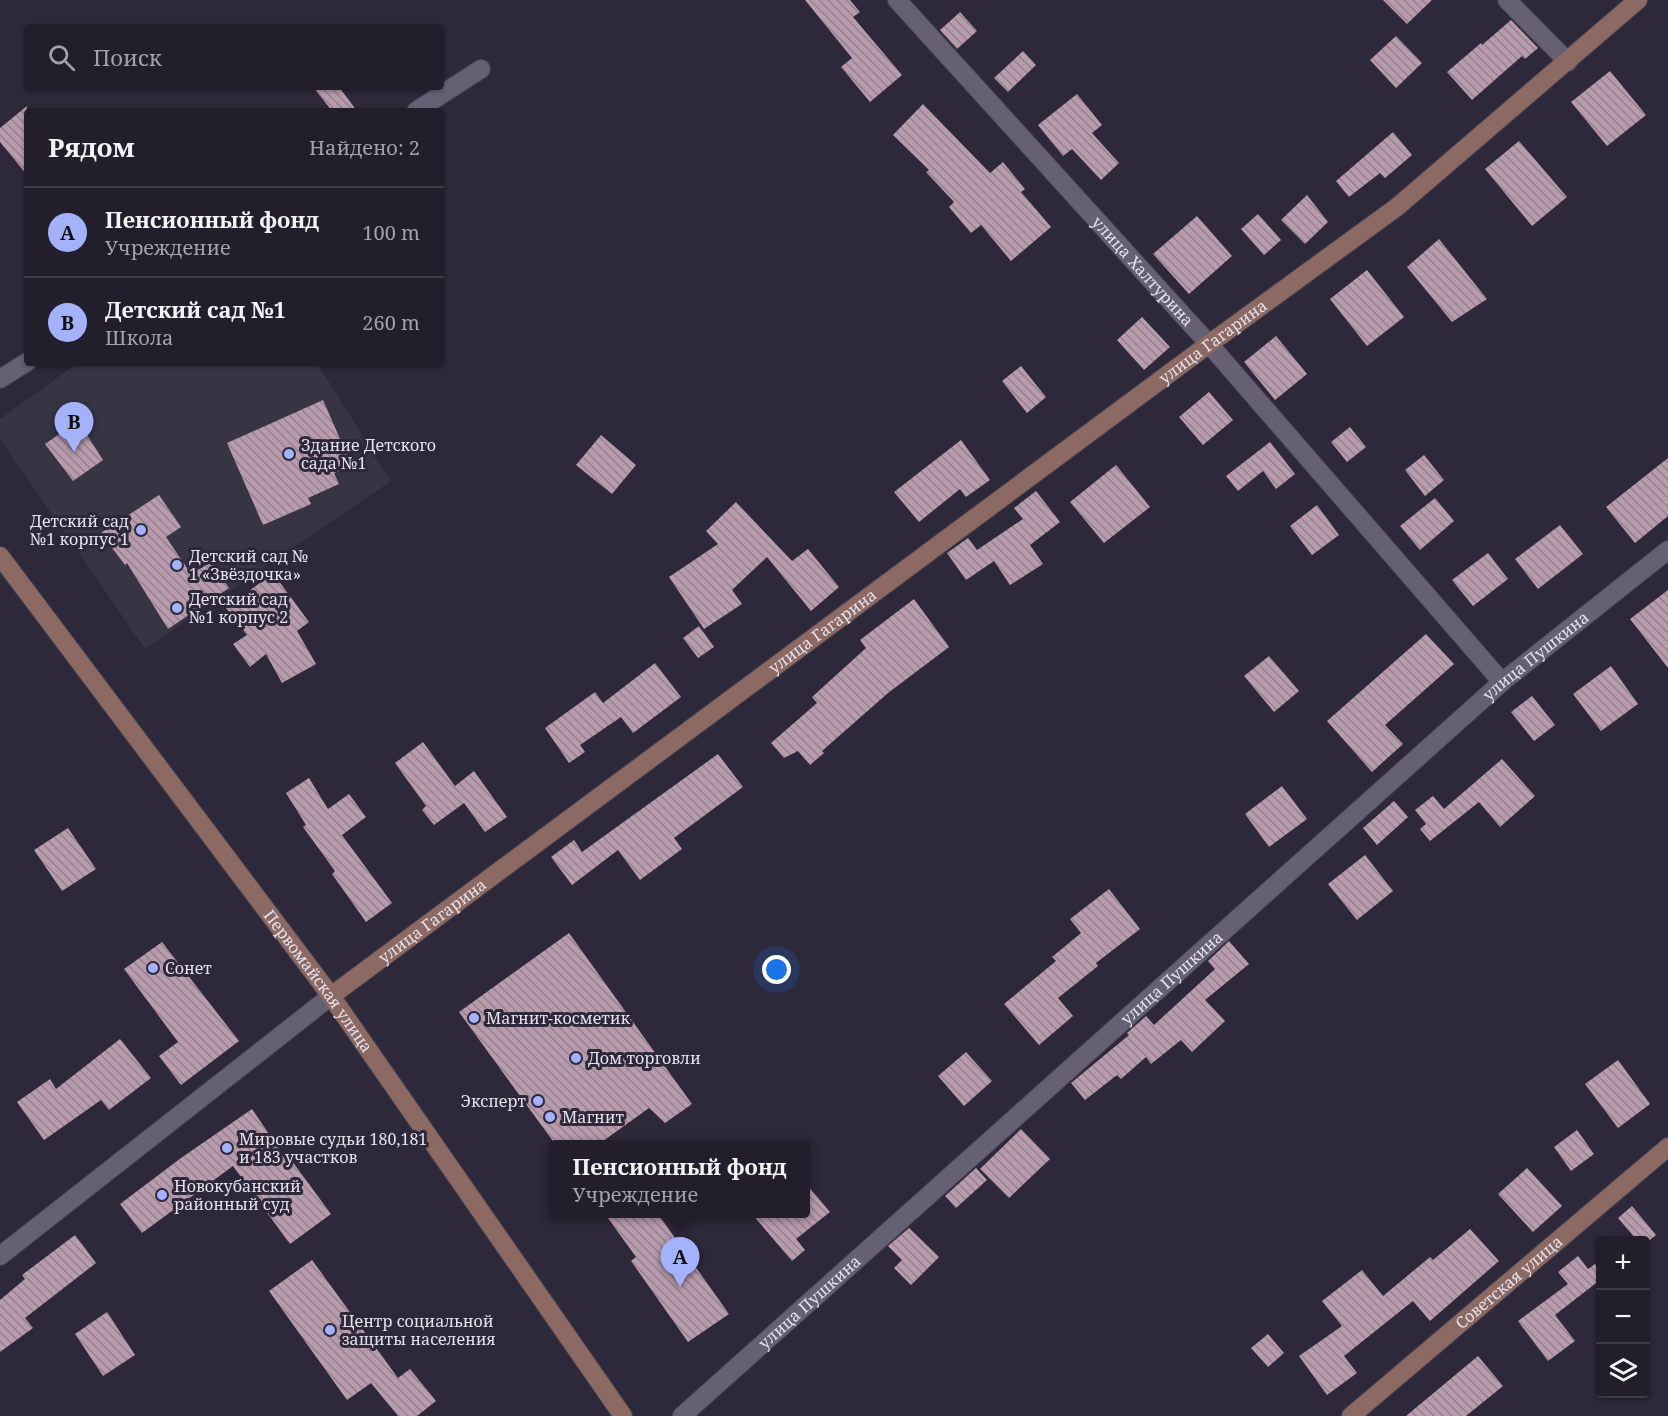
<!DOCTYPE html>
<html lang="ru">
<head>
<meta charset="utf-8">
<style>
	:root { --surface:#221e2c; --page:#2a2734; --text:#f1f3f6; --muted:#a2a2a9; --line:#3f3c48; --accent:#a4b2fc }
	body { margin:0; font-family:"Noto Serif",serif; background:var(--page); color:var(--text) }
	.controls { position:absolute; right:18px; bottom:18px; display:grid; overflow:hidden; border-radius:6px; box-shadow:0 2px 4px #0004 }
	.controls button { width:54px; height:54px; display:grid; place-items:center; padding:0; border:0; border-bottom:2px solid var(--line); background:var(--surface); color:var(--text); font:30px sans-serif }
	.you { position:absolute; left:777px; top:970px; width:21px; height:21px; margin:-15px; border:4px solid #fff; border-radius:50%; background:#1a73e8; box-shadow:0 0 0 9px #1a73e833 }
	.badge { display:grid; place-items:center; width:39px; height:39px; border-radius:50%; background:var(--accent); color:#111; font-size:20px; font-weight:700 }
	.pin { position:absolute; translate:-50% -50px; filter:drop-shadow(0 2px 3px #0008) }
	.pin::after { content:''; position:absolute; top:32px; width:21px; height:18px; background:inherit; clip-path:polygon(0 0,100% 0,50% 100%) }
	.popup { position:absolute; left:549px; top:1140px; width:261px; height:78px; box-sizing:border-box; display:grid; place-content:center; border-radius:6px; background:var(--surface); filter:drop-shadow(0 2px 4px #0005); font-size:20px; white-space:nowrap; color:var(--muted) }
	.popup b { font-size:22px; color:var(--text) }
	.popup::after { content:''; position:absolute; left:50%; top:100%; margin-left:-12px; border:12px solid transparent; border-top-color:var(--surface) }
	.list { margin:0; padding:0; list-style:none }
	h2 { display:flex; justify-content:space-between; align-items:center; height:78px; margin:0; padding:0 24px; font-size:26px }
	h2 small { font-size:20px; font-weight:400; color:var(--muted) }
	.list li { display:grid; grid-template-columns:39px 1fr auto; gap:18px; align-items:center; box-sizing:border-box; height:90px; padding:0 24px; border-top:2px solid var(--line) }
	.list b { display:block; font-size:22px; white-space:nowrap }
	.list p { margin:0; font-size:20px; white-space:nowrap; color:var(--muted) }
	.list em { font-size:20px; font-style:normal; color:var(--muted) }
	.icon { flex:none; width:33px; height:33px; fill:none; stroke:currentColor; stroke-width:2; stroke-linecap:round; stroke-linejoin:round }
	.map { position:relative; flex:none; width:1668px; height:1416px; overflow:hidden }
	.search { position:absolute; background:var(--surface); box-shadow:0 2px 4px #0004; left:24px; top:24px; width:420px; height:66px; display:flex; align-items:center; gap:15px; box-sizing:border-box; padding:0 21px; border-radius:6px; color:var(--muted); font-size:22px }
	.panel { position:absolute; background:var(--surface); box-shadow:0 2px 4px #0004; left:24px; top:108px; width:420px; height:258px; border-radius:6px }
	.map>svg:first-child { display:block }
</style>
</head>
<body>
<div class="map">
<svg width="1668" height="1416" viewBox="0 0 1668 1416">
	<defs>
		<pattern id="building-back-hatch" width="6" height="6" patternUnits="userSpaceOnUse" patternTransform="scale(1.5)"><rect width="6" height="6" fill="#b99bae"/><path d="M-1 5l2 2M0 0l6 6M5-1l2 2" fill="none" stroke="#96818f"/></pattern>
	</defs>
	<rect width="100%" height="100%" fill="#2d283a"/>
	<!-- education -->
	<path fill="#373544" d="M78,363H317L391,481L145,649L0,439V419Z"/>
	<!-- building -->
	<g fill="url(#building-back-hatch)">
		<path d="M805,0H850L860,12L853,17L902,75L870,102L841,67L852,58Z"/>
		<path d="M1383,0H1432L1407,24Z"/>
		<path d="M960,12L977,31L957,49L940,30Z"/>
		<path d="M1511,20L1538,48L1525,59L1522,56L1472,100L1447,72L1481,43L1482,45Z"/>
		<path d="M1396,36L1422,63L1396,88L1370,60Z"/>
		<path d="M1023,51L1036,65L1008,92L994,78Z"/>
		<path d="M1610,71L1646,115L1607,146L1571,102Z"/>
		<path d="M313,87H339L357,111H332Z"/>
		<path d="M1077,94L1102,125L1092,133L1119,163L1101,180L1072,149L1063,156L1038,125Z"/>
		<path d="M923,104L990,173L1003,162L1025,189L1021,192L1051,227L1011,261L981,225L971,233L949,207L954,202L926,172L929,170L893,135Z"/>
		<path d="M27,106V175L0,142V128Z"/>
		<path d="M1393,132L1412,155L1385,178L1380,173L1349,197L1336,181Z"/>
		<path d="M1519,141L1567,197L1532,226L1485,169Z"/>
		<path d="M1307,195L1328,222L1305,244L1281,220Z"/>
		<path d="M1258,214L1281,240L1264,255L1241,229Z"/>
		<path d="M1197,216L1232,256L1189,294L1153,254Z"/>
		<path d="M1439,239L1487,299L1452,322L1407,267Z"/>
		<path d="M1367,270L1404,317L1367,346L1330,299Z"/>
		<path d="M1142,317L1170,347L1144,370L1117,340Z"/>
		<path d="M1276,336L1307,374L1275,400L1244,362Z"/>
		<path d="M1021,366L1046,397L1027,413L1002,381Z"/>
		<path d="M1209,392L1233,420L1203,445L1179,417Z"/>
		<path d="M323,400L352,466L334,473L339,484L308,498L311,504L263,525L227,443Z"/>
		<path d="M78,421L103,460L73,481L45,444Z"/>
		<path d="M1350,427L1366,447L1347,462L1331,442Z"/>
		<path d="M601,435L636,465L612,494L576,465Z"/>
		<path d="M961,440L990,480L966,497L960,489L919,522L894,492Z"/>
		<path d="M1270,442L1295,474L1276,489L1263,471L1238,491L1226,476Z"/>
		<path d="M1424,455L1444,480L1425,496L1405,470Z"/>
		<path d="M1668,458V516L1635,543L1606,507Z"/>
		<path d="M1116,465L1150,507L1104,543L1070,502Z"/>
		<path d="M1036,491L1060,522L1030,545L1043,564L1010,585L994,561L966,580L947,553L968,538L977,550L1023,519L1014,508Z"/>
		<path d="M159,495L181,527L166,537L191,574L211,562L229,588L168,629L127,563L125,565L101,533Z"/>
		<path d="M1435,498L1454,521L1420,550L1400,526Z"/>
		<path d="M736,502L792,561L808,549L839,587L811,611L767,557L732,590L742,604L704,629L669,577L718,544L706,531Z"/>
		<path d="M1317,505L1339,535L1312,555L1290,526Z"/>
		<path d="M1560,525L1583,554L1538,589L1515,559Z"/>
		<path d="M1488,553L1508,579L1473,606L1452,580Z"/>
		<path d="M273,573L309,622L297,631L316,664L282,683L266,654L250,667L233,644L247,635L226,608Z"/>
		<path d="M1668,590V668L1630,619Z"/>
		<path d="M914,599L949,647L888,693L822,751L824,753L810,765L798,751L784,758L771,743L817,703L812,697L866,648L860,640Z"/>
		<path d="M699,626L714,647L698,658L683,638Z"/>
		<path d="M1426,634L1454,664L1385,725L1403,744L1372,772L1327,721Z"/>
		<path d="M1269,656L1299,691L1274,712L1244,676Z"/>
		<path d="M655,663L681,697L633,733L621,717L580,745L585,752L569,763L545,728L595,692L603,703Z"/>
		<path d="M1611,666L1638,704L1601,731L1573,694Z"/>
		<path d="M1532,696L1555,725L1534,741L1511,712Z"/>
		<path d="M423,742L455,786L474,771L507,817L485,832L464,803L434,825L422,810L426,806L395,763Z"/>
		<path d="M718,754L743,787L674,838L682,849L640,880L618,850L572,885L551,857L574,840L582,852Z"/>
		<path d="M1502,759L1535,796L1500,827L1479,802L1430,841L1420,829L1426,824L1415,810L1433,796L1444,809Z"/>
		<path d="M309,778L328,809L349,794L366,817L342,835L392,903L366,922L332,874L335,871L303,827L306,825L286,793Z"/>
		<path d="M1282,786L1307,819L1269,847L1245,814Z"/>
		<path d="M1394,801L1408,817L1377,845L1363,828Z"/>
		<path d="M68,828L96,869L62,891L34,850Z"/>
		<path d="M1365,855L1393,891L1357,920L1328,884Z"/>
		<path d="M1109,889L1140,929L1096,963L1098,966L1058,998L1073,1016L1039,1045L1004,1004L1056,961L1052,957L1081,933L1070,919Z"/>
		<path d="M569,933L692,1104L665,1123L649,1108L599,1144H555L459,1012Z"/>
		<path d="M1229,941L1249,964L1205,1000L1225,1021L1192,1052L1181,1040L1151,1064L1146,1057L1121,1079L1117,1075L1085,1100L1071,1083L1129,1035L1127,1033L1146,1016L1154,1025L1215,969L1208,961Z"/>
		<path d="M162,942L239,1041L181,1085L159,1056L178,1042L124,969Z"/>
		<path d="M120,1039L151,1078L109,1110L101,1100L44,1140L17,1102L50,1079L56,1089Z"/>
		<path d="M966,1052L992,1081L964,1106L938,1076Z"/>
		<path d="M1618,1060L1650,1104L1618,1128L1585,1084Z"/>
		<path d="M252,1109L289,1163L292,1161L331,1214L290,1244L233,1166L142,1233L120,1204L181,1158Z"/>
		<path d="M1021,1129L1050,1159L1009,1198L980,1169Z"/>
		<path d="M1577,1130L1594,1154L1571,1171L1554,1147Z"/>
		<path d="M976,1168L987,1180L956,1208L945,1196Z"/>
		<path d="M1527,1168L1562,1206L1533,1232L1498,1194Z"/>
		<path d="M806,1184L830,1212L796,1239L805,1250L792,1261L752,1214H806Z"/>
		<path d="M1632,1206L1656,1235L1646,1243V1240H1637L1618,1218Z"/>
		<path d="M605,1214H658L729,1314L688,1342L631,1261L636,1257Z"/>
		<path d="M909,1228L939,1257L911,1285L894,1268L902,1260L888,1246Z"/>
		<path d="M1470,1229L1499,1261L1430,1321L1413,1301L1344,1356L1357,1373L1327,1395L1299,1356L1342,1326L1322,1301L1362,1270L1383,1296L1430,1257L1433,1260Z"/>
		<path d="M75,1235L96,1263L25,1318L33,1328L0,1352V1300L25,1279L22,1275Z"/>
		<path d="M1578,1256L1588,1269L1595,1264L1600,1271V1280L1555,1315L1575,1341L1548,1361L1518,1321L1568,1284L1558,1272Z"/>
		<path d="M312,1260L398,1378L410,1369L436,1401L417,1416H398L371,1383L347,1400L269,1291Z"/>
		<path d="M107,1312L135,1355L103,1376L75,1334Z"/>
		<path d="M1268,1334L1284,1353L1268,1367L1251,1348Z"/>
		<path d="M1478,1356L1503,1386L1466,1416H1406Z"/>
	</g>
	<g fill="none" stroke-linecap="round" stroke-linejoin="round">
		<!-- street casing -->
		<g stroke="#484352" stroke-width="20">
			<g id="street">
				<path id="s1" d="M897,0L1209,344L1502,682"/>
				<path d="M1507,0L1568,62"/>
				<path d="M416,111L481,69"/>
				<path d="M0,379L27,362"/>
				<path d="M0,1256L331,996"/>
				<path id="s2" d="M682,1416L1502,682L1668,550"/>
			</g>
		</g>
		<!-- secondary casing -->
		<g stroke="#484352" stroke-width="20">
			<g id="secondary">
				<path id="s3" d="M0,556L331,996L623,1416"/>
				<path id="s4" d="M331,996L1209,344L1397,207L1638,0"/>
				<path id="s5" d="M1351,1416L1668,1147"/>
			</g>
		</g>
		<!-- street -->
		<use href="#street" stroke="#656074" stroke-width="18"/>
		<!-- secondary -->
		<use href="#secondary" stroke="#8d6964" stroke-width="18"/>
	</g>
	<!-- markers -->
	<g fill="#a4b2fc" stroke="#2d283a" stroke-width="2">
		<circle cx="289" cy="454" r="6"/>
		<circle cx="141" cy="530" r="6"/>
		<circle cx="177" cy="565" r="6"/>
		<circle cx="177" cy="608" r="6"/>
		<circle cx="153" cy="968" r="6"/>
		<circle cx="474" cy="1018" r="6"/>
		<circle cx="576" cy="1058" r="6"/>
		<circle cx="538" cy="1101" r="6"/>
		<circle cx="550" cy="1117" r="6"/>
		<circle cx="227" cy="1148" r="6"/>
		<circle cx="162" cy="1195" r="6"/>
		<circle cx="330" cy="1330" r="6"/>
	</g>
	<g text-anchor="middle" stroke-width="6" stroke-linejoin="round" paint-order="stroke">
		<!-- street labels -->
		<g font-size="16" fill="#e5e2ed" stroke="#2d283a">
			<text dy="6" stroke="none"><textPath href="#s1" startOffset="366">улица Халтурина</textPath></text>
			<text dy="6" stroke="none"><textPath href="#s4" startOffset="1098">улица Гагарина</textPath></text>
			<text dy="6" stroke="none"><textPath href="#s4" startOffset="612">улица Гагарина</textPath></text>
			<text dy="6" stroke="none"><textPath href="#s2" startOffset="1143">улица Пушкина</textPath></text>
			<text dy="6" stroke="none"><textPath href="#s4" startOffset="126">улица Гагарина</textPath></text>
			<text dy="6" stroke="none"><textPath href="#s2" startOffset="657">улица Пушкина</textPath></text>
			<text dy="6" stroke="none"><textPath href="#s3" startOffset="531">Первомайская улица</textPath></text>
			<text dy="6" stroke="none"><textPath href="#s5" startOffset="207">Советская улица</textPath></text>
			<text dy="6" stroke="none"><textPath href="#s2" startOffset="171">улица Пушкина</textPath></text>
		</g>
		<!-- poi labels -->
		<g font-size="16" fill="#e5e2ed" stroke="#2d283a" text-anchor="start">
			<text x="301" y="451">Здание Детского<tspan x="301" dy="18">сада №1</tspan></text>
			<text x="129" y="527" text-anchor="end">Детский сад<tspan x="129" dy="18">№1 корпус 1</tspan></text>
			<text x="189" y="562">Детский сад №<tspan x="189" dy="18">1 «Звёздочка»</tspan></text>
			<text x="189" y="605">Детский сад<tspan x="189" dy="18">№1 корпус 2</tspan></text>
			<text x="165" y="974">Сонет</text>
			<text x="486" y="1024">Магнит-косметик</text>
			<text x="588" y="1064">Дом торговли</text>
			<text x="526" y="1107" text-anchor="end">Эксперт</text>
			<text x="562" y="1123">Магнит</text>
			<text x="239" y="1145">Мировые судьи 180,181<tspan x="239" dy="18">и 183 участков</tspan></text>
			<text x="174" y="1192">Новокубанский<tspan x="174" dy="18">районный суд</tspan></text>
			<text x="342" y="1327">Центр социальной<tspan x="342" dy="18">защиты населения</tspan></text>
		</g>
	</g>
</svg>
<div class="controls">
<button>+</button>
<button>−</button>
<button><svg class="icon" aria-label="layers" viewBox="0 0 24 24"><path d="M12 4l9 5-9 5-9-5zM3 14l9 5 9-5"/></svg></button>
</div>
<div class="you"></div>
<div class="pin badge" style="left:680px;top:1287px">A</div>
<div class="popup"><b>Пенсионный фонд</b>Учреждение</div>
<div class="pin badge" style="left:74px;top:452px">B</div>
<div class="search"><svg class="icon" aria-label="search" viewBox="0 0 24 24"><circle cx="10" cy="10" r="6"/><path d="M15 15l6 6"/></svg>Поиск</div>
<section class="panel">
<h2>Рядом<small>Найдено: 2</small></h2>
<ul class="list">
<li><span class="badge">A</span><div><b>Пенсионный фонд</b><p>Учреждение</p></div><em>100 m</em></li>
<li><span class="badge">B</span><div><b>Детский сад №1</b><p>Школа</p></div><em>260 m</em></li>
</ul>
</section>
</div>
</body>
</html>
